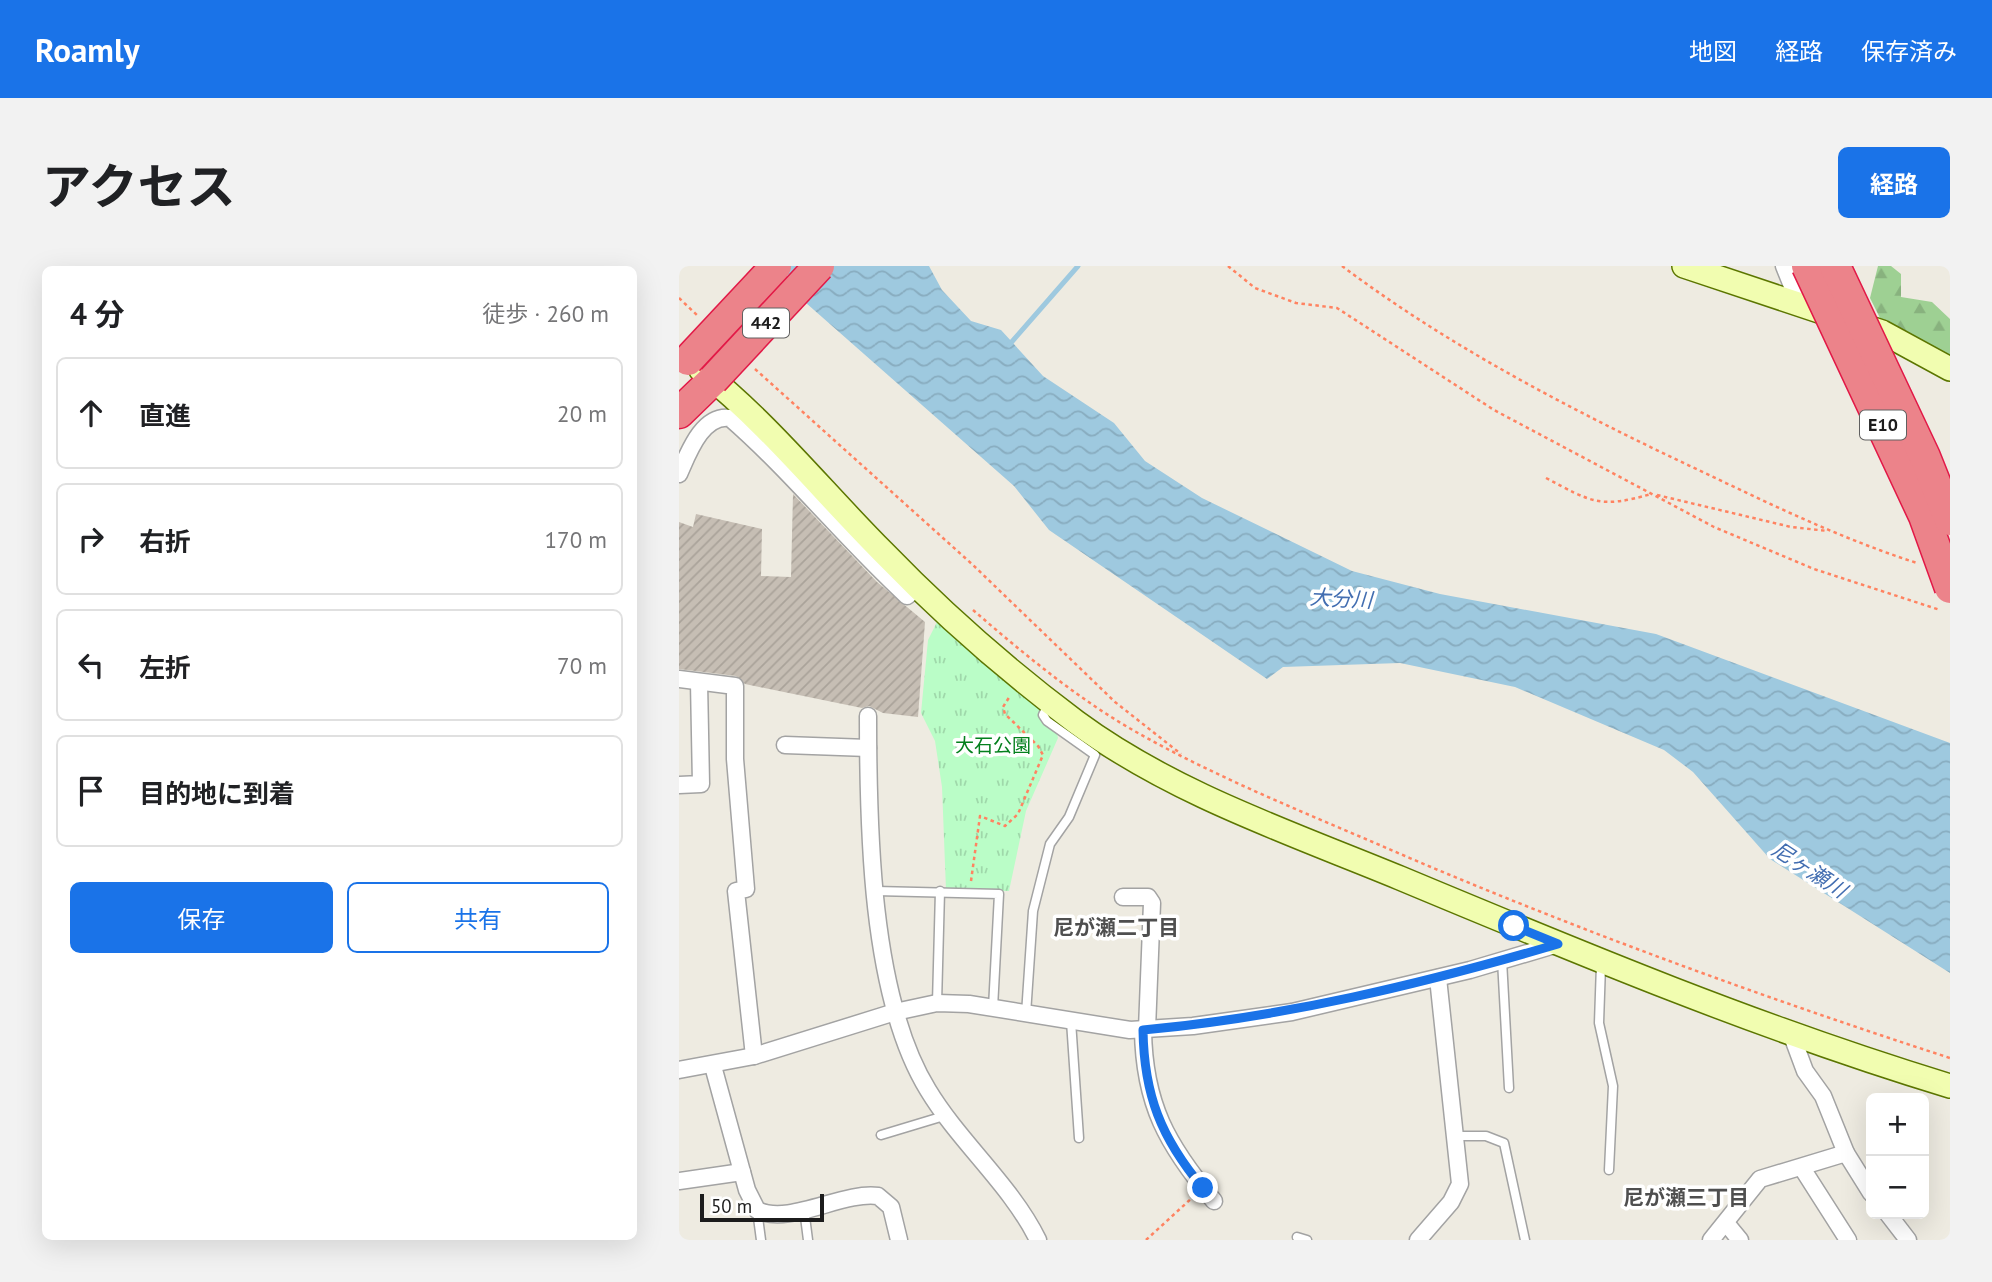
<!DOCTYPE html>
<html lang="ja">
<head>
<meta charset="utf-8">
<style>
	:root { --surface:#fff; --page:#f2f2f2; --text:#202124; --muted:#757577; --line:#e0e0e0; --accent:#1a73e8 }
	body { margin:0; font-family:"PT Sans","Noto Sans JP",sans-serif; background:var(--page); color:var(--text) }
	.controls { position:absolute; right:21px; bottom:21px; display:grid; overflow:hidden; border-radius:10px; box-shadow:0 7px 28px #0002 }
	.controls button { width:63px; height:63px; display:grid; place-items:center; padding:0; border:0; border-bottom:2px solid var(--line); background:var(--surface); color:var(--text); font:35px sans-serif }
	.scale { position:absolute; left:21px; bottom:18px; width:124px; box-sizing:border-box; padding-left:7px; border:4px solid #1c1c1c; border-top:0; font-size:19px; line-height:24px; white-space:nowrap; color:#1c1c1c; -webkit-text-stroke:5px #fff; paint-order:stroke }
	.stop { position:absolute; width:21px; height:21px; margin:-16px; border:5px solid #1a73e8; border-radius:50%; background:#fff }
	.stop.end { background:#1a73e8; border-color:#fff; box-shadow:0 2px 7px #0008 }
	.list { margin:0; padding:0; list-style:none }
	h2 { display:flex; justify-content:space-between; align-items:center; height:91px; margin:0; padding:0 28px; font-size:30px }
	h2 small { font-size:23px; font-weight:400; color:var(--muted) }
	.list li { display:grid; grid-template-columns:46px 1fr auto; gap:21px; align-items:center; box-sizing:border-box; height:112px; margin:0 14px 14px; padding:0 14px; border:2px solid var(--line); border-radius:10px }
	.list b { display:block; font-size:26px; white-space:nowrap }
	.list em { font-size:23px; font-style:normal; color:var(--muted) }
	.actions { display:flex; gap:14px; padding:21px 28px }
	.actions a { flex:1; padding:16px 0; border:2px solid var(--accent); border-radius:10px; text-align:center; font-size:24px; color:var(--accent) }
	.actions .main { background:var(--accent); color:#fff }
	.icon { flex:none; width:38px; height:38px; fill:none; stroke:currentColor; stroke-width:2; stroke-linecap:round; stroke-linejoin:round }
	.map { position:relative; flex:none; width:1271px; height:974px; overflow:hidden; border-radius:10px }
	header { display:flex; align-items:center; gap:42px; box-sizing:border-box; height:98px; padding:0 35px; background:var(--accent); color:#fff }
	header strong { font-size:33px }
	nav { display:flex; gap:38px; margin-inline-start:auto; font-size:24px }
	.intro { display:flex; align-items:center; justify-content:space-between; box-sizing:border-box; height:168px; padding:0 42px }
	h1 { margin:0; font-size:49px }
	.button { padding:18px 32px; border-radius:10px; background:var(--accent); color:#fff; font-size:24px; font-weight:700 }
	main { display:flex; gap:42px; padding:0 42px }
	aside { flex:1; background:var(--surface); border-radius:10px; box-shadow:0 7px 28px #0002 }
	.map>svg:first-child { display:block }
</style>
</head>
<body>
<header>
<strong>Roamly</strong>
<nav><a>地図</a><a>経路</a><a>保存済み</a></nav>
</header>
<div class="intro"><h1>アクセス</h1><a class="button">経路</a></div>
<main>
<aside>
<h2>4 分<small>徒歩 · 260 m</small></h2>
<ul class="list">
<li><svg class="icon" aria-label="ahead" viewBox="0 0 24 24"><path d="M12 20V5M6 11l6-6 6 6"/></svg><div><b>直進</b></div><em>20 m</em></li>
<li><svg class="icon" aria-label="right" viewBox="0 0 24 24"><path d="M7 20v-9h11M14 6l5 5-5 5"/></svg><div><b>右折</b></div><em>170 m</em></li>
<li><svg class="icon" aria-label="left" viewBox="0 0 24 24"><path d="M17 20v-9H6M10 6l-5 5 5 5"/></svg><div><b>左折</b></div><em>70 m</em></li>
<li><svg class="icon" aria-label="arrive" viewBox="0 0 24 24"><path d="M6 21V4h12l-3 4 3 4H6"/></svg><div><b>目的地に到着</b></div></li>
</ul>
<div class="actions"><a class="main">保存</a><a>共有</a></div>
</aside>
<div class="map">
<svg width="1271" height="974" viewBox="0 0 1271 974">
	<defs>
		<pattern id="forest-firs" width="22" height="20" patternUnits="userSpaceOnUse" patternTransform="scale(1.75)"><rect width="22" height="20" fill="#9ed093"/><path d="M5 1l3.5 6h-7zM16 11l3.5 6h-7z" fill="#88b27e"/></pattern>
		<pattern id="park-tufts" width="24" height="20" patternUnits="userSpaceOnUse" patternTransform="scale(1.75)"><rect width="24" height="20" fill="#bafdc7"/><path d="M3 7l-1-3M5 7V3M7 7l1-3M15 17l-1-3M17 17v-4M19 17l1-3" fill="none" stroke="#9fd8aa"/></pattern>
		<pattern id="water-waves" width="16" height="10" patternUnits="userSpaceOnUse" patternTransform="scale(1.75)"><rect width="16" height="10" fill="#9ec9df"/><path d="M0 5q4-4 8 0t8 0" fill="none" stroke="#88acbf"/></pattern>
		<pattern id="building-hatch" width="6" height="6" patternUnits="userSpaceOnUse" patternTransform="scale(1.75)"><rect width="6" height="6" fill="#c6beb4"/><path d="M-1 1l2-2M0 6l6-6M5 7l2-2" fill="none" stroke="#aaa39a"/></pattern>
	</defs>
	<rect width="100%" height="100%" fill="#eeebe1"/>
	<!-- forest -->
	<path fill="url(#forest-firs)" d="M1199,0H1212L1222,8V31L1253,36L1271,53V91L1204,58L1191,32Z"/>
	<!-- park -->
	<path fill="url(#park-tufts)" d="M260,352L375,455L379,472L347,545L330,625L267,624L263,521L256,475L242,447L249,374Z"/>
	<!-- water -->
	<path fill="url(#water-waves)" d="M85,0H250L263,24L292,55L322,64L364,110L435,157L466,195L523,232L673,305L761,328L977,368L1271,477V707L1091,593L1014,506L985,484L836,421L721,397L604,401L588,413L370,264L335,220Z"/>
	<g fill="none" stroke-linecap="round" stroke-linejoin="round">
		<!-- stream -->
		<path stroke="#9ec9df" stroke-width="5" d="M330,79L399,0"/>
	</g>
	<!-- building -->
	<path fill="url(#building-hatch)" d="M114,228L198,316L246,356L239,451L204,447L190,440L183,442L66,418L57,410L0,403V256L14,261L17,248L83,263L82,310L112,311Z"/>
	<g fill="none" stroke-linecap="round" stroke-linejoin="round">
		<!-- lane casing -->
		<g stroke="#a3a3a3" stroke-width="11">
			<g id="lane">
				<path d="M197,625L320,628L314,742"/>
				<path d="M823,694L830,822"/>
				<path d="M922,699L920,757L934,820L930,904"/>
				<path d="M258,737L261,625"/>
				<path d="M347,748L354,645L371,578L390,551L416,489L368,455L364,449L369,438"/>
				<path d="M392,755L400,872"/>
				<path d="M202,869L265,850"/>
				<path d="M775,870H807L825,877L846,974"/>
				<path d="M125,943L129,974"/>
				<path d="M78,944L82,974"/>
				<path d="M618,971L628,974"/>
			</g>
		</g>
		<!-- street casing -->
		<g stroke="#a3a3a3" stroke-width="19">
			<g id="street">
				<path d="M1105,0L1121,40"/>
				<path d="M0,208C9,188 23,148 51,152C114,207 166,273 228,330L240,320"/>
				<path d="M0,413L56,420V493L67,623L57,625L75,790"/>
				<path d="M189,450C189,559 191,730 249,824C281,877 332,919 359,974"/>
				<path d="M106,479L189,482"/>
				<path d="M0,519L22,518L20,416"/>
				<path d="M444,631H469L473,637L468,763"/>
				<path d="M464,764C465,838 488,879 535,935"/>
				<path d="M1113,770L1126,805L1144,830L1167,887"/>
				<path d="M34,800L68,924L78,944C110,960 164,925 199,930L212,941L220,974"/>
				<path d="M0,804L75,790L216,746L258,737L290,738L451,764L514,760L613,746L791,704L879,678"/>
				<path d="M1123,902L1169,974"/>
				<path d="M0,915L63,906"/>
				<path d="M1209,948L1229,974"/>
				<path d="M1047,957L1061,974"/>
				<path d="M739,974L772,936L781,918L759,712"/>
				<path d="M1032,974L1081,913L1167,887L1192,927"/>
			</g>
		</g>
		<!-- secondary casing -->
		<g stroke="#5c7600" stroke-width="26">
			<g id="secondary">
				<path d="M1005,0L1203,66L1271,103"/>
				<path d="M22,104C89,157 144,226 204,286C263,347 329,405 397,456C493,527 612,567 721,612C903,688 1083,763 1271,820"/>
			</g>
		</g>
		<!-- highway casing -->
		<g stroke="#e21947" stroke-width="33">
			<path id="highway" d="M0,147L34,114"/>
		</g>
		<!-- path -->
		<g stroke="#ff8361" stroke-width="2.5" stroke-dasharray="3.5 3.5" stroke-linecap="butt">
			<path d="M549,0L576,22L617,37L658,42L815,144L1035,261L1135,303L1261,344"/>
			<path d="M663,0C771,81 891,143 1013,201C1087,236 1160,272 1238,297"/>
			<path d="M0,32L20,51"/>
			<path d="M76,103L294,299L436,436L502,488"/>
			<path d="M867,212C913,236 920,243 972,228"/>
			<path d="M978,229L1112,261L1149,265"/>
			<path d="M294,344C345,388 400,434 459,467C544,515 637,551 726,590C904,666 1086,732 1271,792"/>
			<path d="M292,615L301,550L326,560L339,548L364,489L359,480L326,448L324,441L331,430"/>
			<path d="M467,974L514,931"/>
		</g>
		<!-- lane -->
		<use href="#lane" stroke="#fff" stroke-width="8"/>
		<!-- street -->
		<use href="#street" stroke="#fff" stroke-width="16"/>
		<!-- secondary -->
		<use href="#secondary" stroke="#f1fdb0" stroke-width="23"/>
		<!-- highway -->
		<use href="#highway" stroke="#ec838a" stroke-width="30"/>
		<!-- highway-bridge casing -->
		<g stroke="#e21947" stroke-width="33" stroke-linecap="butt">
			<g id="highway-bridge">
				<path d="M1128,0L1245,250L1271,322"/>
				<path d="M1156,0L1246,191L1271,254"/>
				<path d="M9,94L97,0"/>
				<path d="M34,114L140,0"/>
			</g>
		</g>
		<!-- highway-bridge -->
		<use href="#highway-bridge" stroke="#ec838a" stroke-width="30"/>
	</g>
	<g fill="none" stroke-linecap="round" stroke-linejoin="round">
		<!-- route -->
		<path stroke="#1a73e8" stroke-width="9" d="M524,922C482,872 465,829 464,764C606,751 743,718 879,678L835,660"/>
	</g>
	<g text-anchor="middle" stroke-width="7" stroke-linejoin="round" paint-order="stroke">
		<!-- shield labels -->
		<g fill="#fff" stroke="#606060" stroke-width="2">
			<rect x="64" y="42.5" width="46" height="29" rx="5"/>
			<rect x="1181" y="144.5" width="46" height="29" rx="5"/>
		</g>
		<g font-size="18" font-weight="bold" fill="#1c1c1c">
			<text x="87" y="63">442</text>
			<text x="1204" y="165">E10</text>
		</g>
		<!-- park labels -->
		<g font-size="19" fill="#04801d" stroke="#fff">
			<text x="314" y="486">大石公園</text>
		</g>
		<!-- water labels -->
		<g font-size="21" font-style="italic" fill="#436eb1" stroke="#fff">
			<text transform="translate(662 333) rotate(3)" y="7">大分川</text>
			<text transform="translate(1130 604) rotate(33)" y="7">尼ヶ瀬川</text>
		</g>
		<!-- neighbourhood labels -->
		<g font-size="21" font-weight="bold" fill="#4f4f4f" stroke="#fff">
			<text x="437" y="669">尼が瀬二丁目</text>
			<text x="1007" y="939">尼が瀬三丁目</text>
		</g>
	</g>
</svg>
<div class="controls">
<button>+</button>
<button>−</button>
</div>
<div class="scale">50 m</div>
<div class="stop" style="left:835px;top:660px"></div>
<div class="stop end" style="left:524px;top:922px"></div>
</div>
</main>
</body>
</html>
